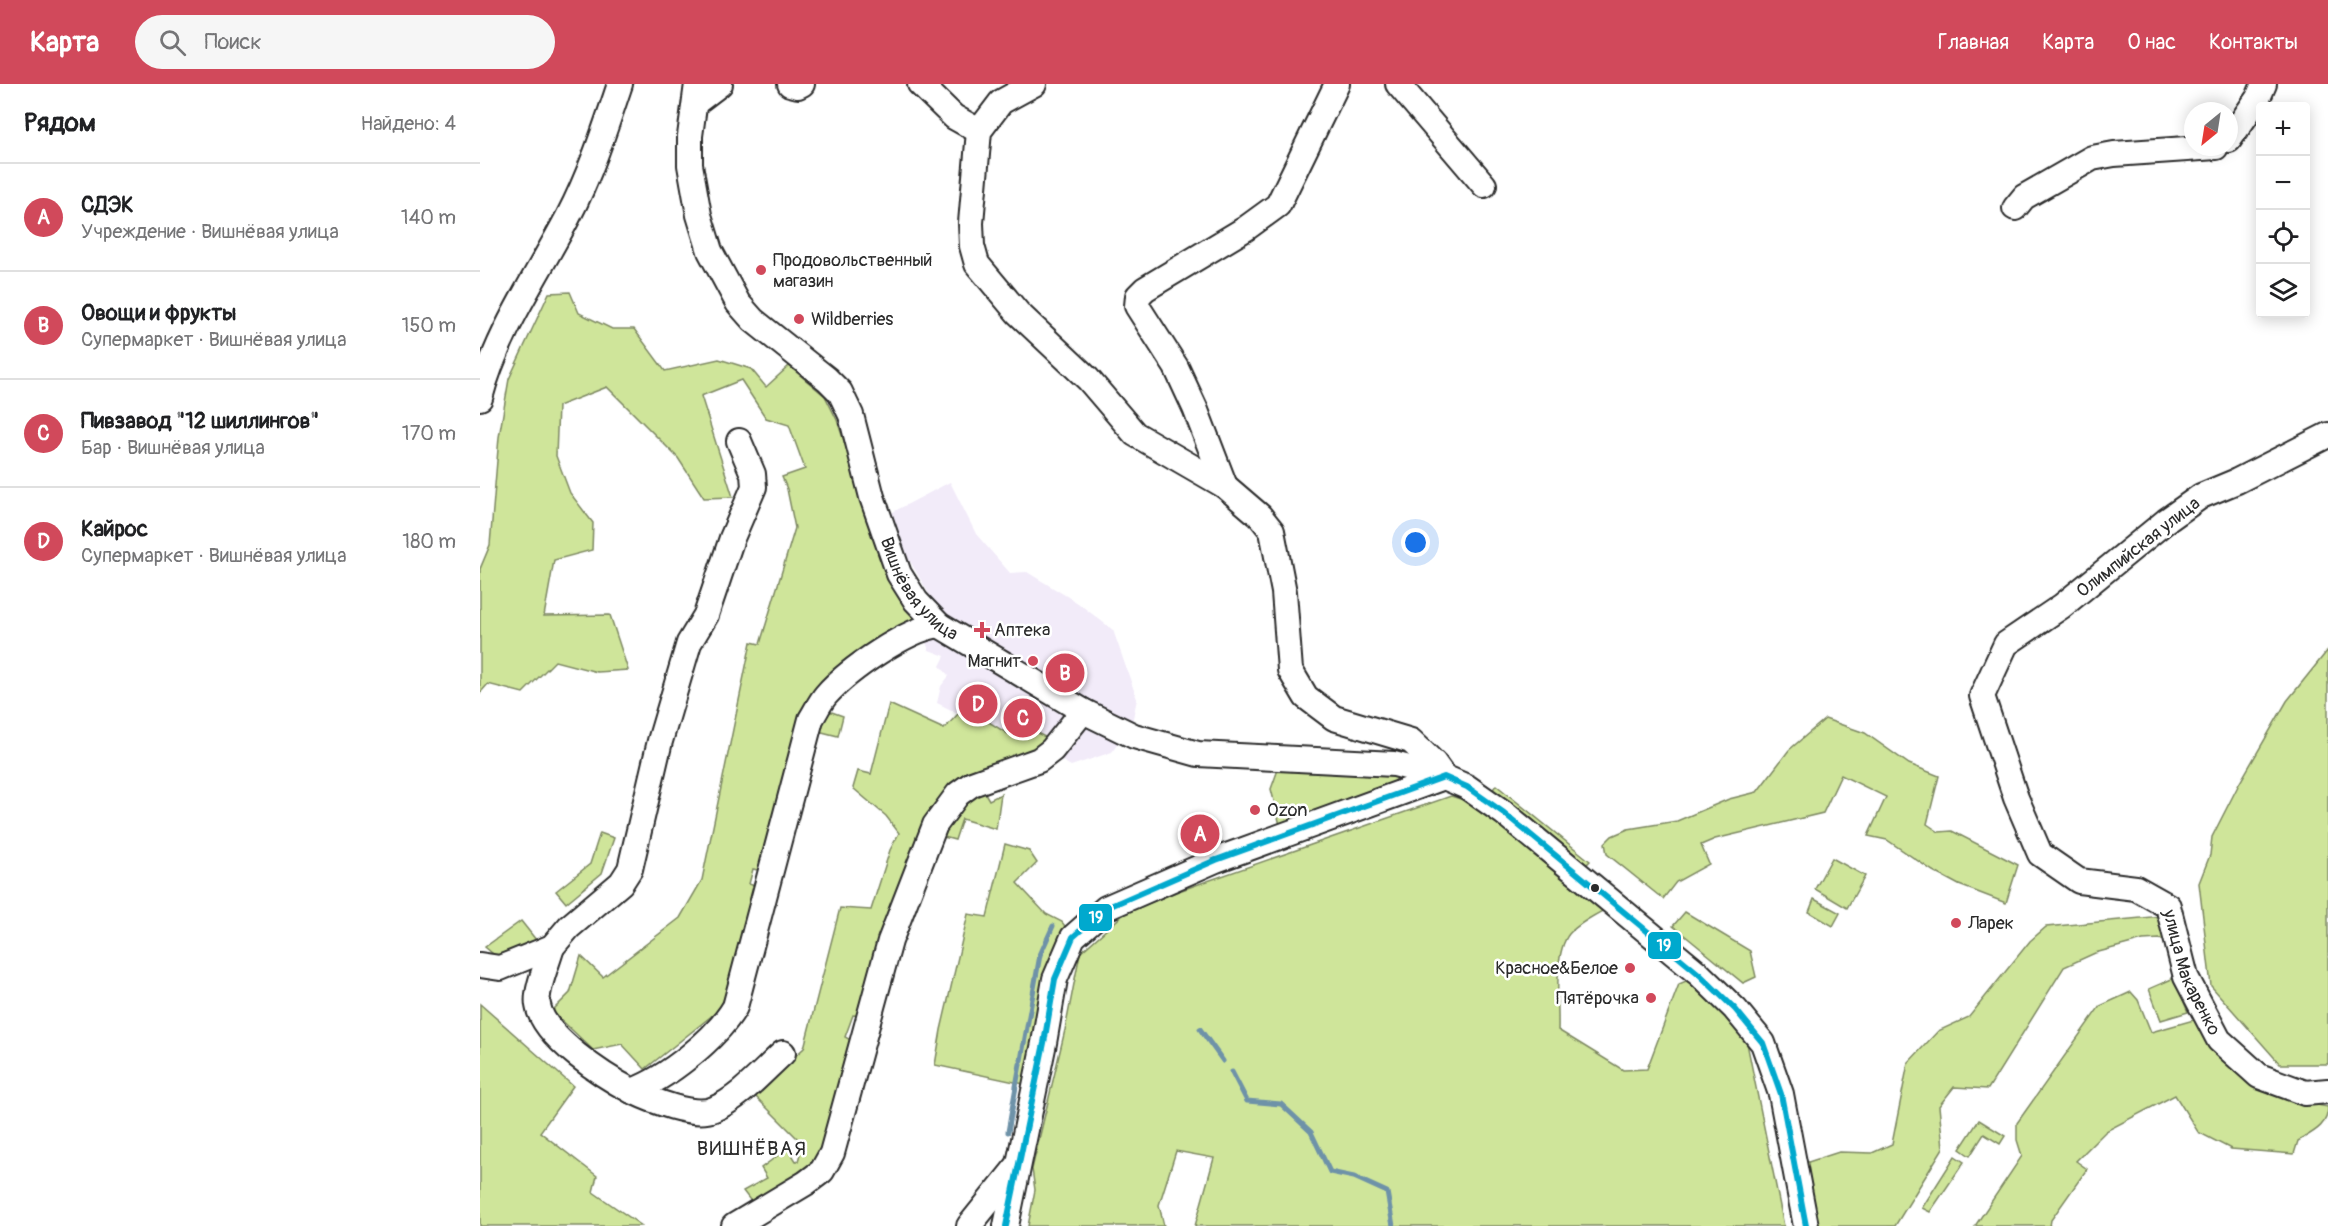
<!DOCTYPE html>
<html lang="ru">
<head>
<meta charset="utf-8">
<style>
	:root { --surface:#fff; --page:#f6f6f6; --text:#202124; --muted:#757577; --line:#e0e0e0; --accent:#d1495b }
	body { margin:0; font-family:Pangolin,sans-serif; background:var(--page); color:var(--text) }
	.controls { position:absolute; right:18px; top:18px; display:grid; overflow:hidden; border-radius:6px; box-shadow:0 3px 15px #0003 }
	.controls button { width:54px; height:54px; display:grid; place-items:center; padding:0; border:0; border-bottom:2px solid var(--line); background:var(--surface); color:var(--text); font:30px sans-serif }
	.compass { position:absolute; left:1704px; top:18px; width:54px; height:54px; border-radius:50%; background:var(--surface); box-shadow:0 3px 15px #0003; rotate:210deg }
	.you { position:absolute; left:936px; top:459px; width:21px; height:21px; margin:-15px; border:4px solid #fff; border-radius:50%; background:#1a73e8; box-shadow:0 0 0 9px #1a73e833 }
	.badge { display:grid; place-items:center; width:39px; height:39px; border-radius:50%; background:var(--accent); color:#fff; font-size:20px; font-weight:700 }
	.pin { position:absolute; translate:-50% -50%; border:3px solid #fff; box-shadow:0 2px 6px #0006 }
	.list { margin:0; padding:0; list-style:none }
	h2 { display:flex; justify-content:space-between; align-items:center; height:78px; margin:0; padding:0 24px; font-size:26px }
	h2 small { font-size:20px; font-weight:400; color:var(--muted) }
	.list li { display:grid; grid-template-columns:39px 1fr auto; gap:18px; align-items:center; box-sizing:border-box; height:108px; padding:0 24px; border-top:2px solid var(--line) }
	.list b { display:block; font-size:22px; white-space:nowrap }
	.list p { margin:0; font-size:20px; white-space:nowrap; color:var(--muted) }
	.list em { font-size:20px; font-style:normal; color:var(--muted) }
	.icon { flex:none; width:33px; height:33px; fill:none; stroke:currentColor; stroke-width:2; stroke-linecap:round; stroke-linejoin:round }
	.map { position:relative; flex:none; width:1848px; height:1142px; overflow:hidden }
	header { display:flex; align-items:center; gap:36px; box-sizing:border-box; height:84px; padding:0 30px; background:var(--accent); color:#fff }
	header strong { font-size:28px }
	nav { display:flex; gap:33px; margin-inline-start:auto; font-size:21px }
	.search { width:420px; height:54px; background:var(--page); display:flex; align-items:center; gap:15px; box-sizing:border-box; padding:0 21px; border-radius:33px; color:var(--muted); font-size:22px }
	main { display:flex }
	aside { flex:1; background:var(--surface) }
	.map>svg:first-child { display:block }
</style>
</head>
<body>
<header>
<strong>Карта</strong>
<div class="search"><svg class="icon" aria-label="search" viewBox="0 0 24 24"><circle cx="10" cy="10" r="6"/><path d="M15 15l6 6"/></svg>Поиск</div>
<nav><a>Главная</a><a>Карта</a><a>О нас</a><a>Контакты</a></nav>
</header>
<main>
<aside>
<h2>Рядом<small>Найдено: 4</small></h2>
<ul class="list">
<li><span class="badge">A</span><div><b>СДЭК</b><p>Учреждение · Вишнёвая улица</p></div><em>140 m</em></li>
<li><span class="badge">B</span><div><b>Овощи и фрукты</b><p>Супермаркет · Вишнёвая улица</p></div><em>150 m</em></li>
<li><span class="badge">C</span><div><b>Пивзавод &quot;12 шиллингов&quot;</b><p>Бар · Вишнёвая улица</p></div><em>170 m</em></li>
<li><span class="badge">D</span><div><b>Кайрос</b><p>Супермаркет · Вишнёвая улица</p></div><em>180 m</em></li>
</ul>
</aside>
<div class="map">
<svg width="1848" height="1142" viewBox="0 0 1848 1142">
	<rect width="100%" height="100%" fill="#fff"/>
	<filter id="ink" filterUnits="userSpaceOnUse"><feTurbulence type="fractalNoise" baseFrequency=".0167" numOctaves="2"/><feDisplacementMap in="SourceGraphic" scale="12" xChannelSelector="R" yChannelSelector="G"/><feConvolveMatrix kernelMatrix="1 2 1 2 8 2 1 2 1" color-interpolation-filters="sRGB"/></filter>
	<g filter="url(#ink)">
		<!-- built -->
		<path fill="#f2ebf9" d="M470,398L496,450L530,489L547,488L598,519L633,546L657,615L652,639L632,668L591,682L559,664L557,649L528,650L504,635L501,641L457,619L461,602L469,592L460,582L465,572L449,566L445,556L466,539L424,467L411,429Z"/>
		<!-- green -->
		<g fill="#cfe59a" stroke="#7d8862" stroke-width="1.5">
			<path d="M90,208L99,229L132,245H154L185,287L239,275L271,285L286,303L309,282L345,312L357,336L408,491L451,538L341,607L287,788L273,785L269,800L281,804L253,893L239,926L165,985L142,960L113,966L72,927L90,909L101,872L123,893L200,834L222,796L271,558L280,560L315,444L307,405L302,393L325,385L309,341L286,334L261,296L221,312L253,413L224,414L198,374L127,303L78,322L76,372L90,409L113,439L112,466L74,476L64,532L130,531L148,586L117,588L75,577L43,609L8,600L0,609V485L10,461L19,353L29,295L69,209Z"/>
			<path d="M1848,566V980H1800L1731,902L1719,799L1730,771L1732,753L1759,700L1807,617Z"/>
			<path d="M409,620L464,645L479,629L500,640L504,635L528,650L557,649L569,655L554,670L474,705L385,932L373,931L365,953L376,959L347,1069L276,1124L263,1107L287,1094L281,1084L308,1064L316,1077H318L323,1060L273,1010L324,964L360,824L391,826L410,766L419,749L406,732L373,704L378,687L391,690Z"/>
			<path d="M346,626L363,632L358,652L338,647Z"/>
			<path d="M1345,635L1385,649L1429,680L1459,692L1447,740L1459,748L1472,747L1538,781L1526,819L1479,801L1453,787L1407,756L1388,752L1406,713L1361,691L1343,729L1235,755L1221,761L1229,780L1196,798L1183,815L1127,770L1125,759L1132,752L1148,745L1197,737L1249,715L1277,708L1309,666Z"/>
			<path d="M800,680L923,688L908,704L801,745L791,705Z"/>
			<path d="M1016,701L1110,777L1100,787L1009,711Z"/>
			<path d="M502,704L509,716L521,710L516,745L482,735L475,756L460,752L484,717Z"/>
			<path d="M971,712L993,719L1128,824C1115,831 1099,839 1089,850C1073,870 1079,921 1078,946L1143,986L1167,985L1199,900L1206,897L1219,903L1267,959L1304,1142H715L734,1074L696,1067L679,1121L684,1142H548L555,1106L552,1085L585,946L600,869L645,829L696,808Z"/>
			<path d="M120,749L134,754L122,789L86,819L76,807L110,780Z"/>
			<path d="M525,760L549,767L557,779L537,799L566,830L582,838L592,852L553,1002L455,981L461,946L488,830L507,833Z"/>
			<path d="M1352,774L1385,792L1367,824L1335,805Z"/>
			<path d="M1334,815L1360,829L1353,842L1329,828Z"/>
			<path d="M1205,828L1270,867L1276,893L1263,899L1193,842Z"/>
			<path d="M1682,832L1694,862L1680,855L1663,856L1615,869L1584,883L1508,1005L1474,1003L1459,1022L1463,1064L1415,1142H1335L1325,1079L1359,1068L1392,1069L1412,1060L1428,979L1458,947L1489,933L1550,857L1566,843Z"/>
			<path d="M41,837L60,861L19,875L5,863Z"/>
			<path d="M1694,894L1708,928L1681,936L1669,905Z"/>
			<path d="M1651,908L1658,916L1671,948L1717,935L1821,1018L1848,1023C1848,1042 1833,1048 1818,1057L1814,1070L1751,1065L1718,1048L1695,1011L1626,1047L1596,1077L1607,1085L1571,1136L1570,1142H1495L1542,1072L1537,1056V1039L1620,922Z"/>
			<path d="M0,920L93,1002L60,1048L117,1092L113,1108L162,1142H0Z"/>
			<path d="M1499,1036L1525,1052L1520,1060L1504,1050L1490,1072L1480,1065Z"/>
			<path d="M1475,1072L1484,1078L1450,1128L1442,1124Z"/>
		</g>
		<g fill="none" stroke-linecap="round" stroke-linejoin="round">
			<!-- stream -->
			<g stroke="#6e92a8" stroke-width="5">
				<path d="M720,945L743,977"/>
				<path d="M541,976L560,871L573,842"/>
				<path d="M752,988L767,1017L801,1020L831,1048L850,1088L874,1093L907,1108L913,1142"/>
				<path d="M528,1048L540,980"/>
			</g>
			<!-- minor casing -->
			<g stroke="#2b2b2b" stroke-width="28">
				<g id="minor">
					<path id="s1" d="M217,0L210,52V81L219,131L230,167L258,219L273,236L347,295L360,308L371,331L392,413L419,490L436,517L459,541L603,627L654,652L718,670L914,680L964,693L987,703L1024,729L1219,890L1255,925L1283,959L1301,1010L1326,1142"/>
					<path d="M310,0L318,2L322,0"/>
					<path d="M440,0L474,33L499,47"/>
					<path d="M554,0L521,18L499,47L491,139L492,162L497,180L538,229L608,295L655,350L745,402L780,432L792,447L804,508L810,586L826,613L854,634L931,657L954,679L964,693"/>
					<path d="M918,0L1004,101"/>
					<path d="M215,19L240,0"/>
					<path d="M1749,56L1778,14L1784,0"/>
					<path d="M1535,124L1544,113L1612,74L1634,70L1736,63"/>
					<path d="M0,314C17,249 57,192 88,133C110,91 125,45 140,0"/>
					<path id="s2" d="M1848,351L1757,397L1721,412L1686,437L1582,522L1526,560L1502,612L1536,714L1560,770L1599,797L1656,804L1688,822L1706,893L1739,956L1779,992L1825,1009L1848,1007"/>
					<path d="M745,402L715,324L696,283L657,222L658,212L665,205L765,145L798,121L857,0"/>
					<path d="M72,863C68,878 55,907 58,921C63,953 125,993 152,1007C187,994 236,955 255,923L331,635C336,627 340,618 346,611C368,586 427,545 459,541"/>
					<path d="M0,881L20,884L72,863L89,843L141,799L150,785L180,657L209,559L226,531L252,454L274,403L273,390L259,357"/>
					<path d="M152,1007C171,1016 214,1034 234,1025C260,1014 282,988 303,969"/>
					<path d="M254,1142L326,1099L342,1087L352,1069L410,857L455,741L478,710L492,700L559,676L572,666L603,627"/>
					<path d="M489,1142L535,1085"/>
					<path d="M526,1142L564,959L575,895L593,853L626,824L736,776L964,693"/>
				</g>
			</g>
			<!-- minor -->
			<use href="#minor" stroke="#fff" stroke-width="24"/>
			<!-- bus-1 casing -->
			<g stroke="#fff" stroke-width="10">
				<path id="bus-1" d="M526,1142L564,959L575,895L593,853L626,824L736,776L964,693L987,703L1024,729L1219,890L1255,925L1283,959L1301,1010L1326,1142"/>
			</g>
			<!-- bus-1 -->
			<use href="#bus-1" stroke="#00a9ce" stroke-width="6"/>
		</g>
	</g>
	<!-- markers -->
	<g fill="#d1495b" stroke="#fff" stroke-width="2">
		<circle cx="281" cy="186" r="6"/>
		<circle cx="319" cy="235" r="6"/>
		<path d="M499 537h6v6h6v6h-6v6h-6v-6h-6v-6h6z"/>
		<circle cx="553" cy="577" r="6"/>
		<circle cx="775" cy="726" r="6"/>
		<circle cx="1476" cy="839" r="6"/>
		<circle cx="1150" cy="884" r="6"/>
		<circle cx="1171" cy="914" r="6"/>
	</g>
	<circle fill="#2b2b2b" stroke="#fff" stroke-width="2" cx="1115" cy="804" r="5"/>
	<g text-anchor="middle" stroke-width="5" stroke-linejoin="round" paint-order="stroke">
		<!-- poi labels -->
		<g font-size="18" fill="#2b2b2b" stroke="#fff" text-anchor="start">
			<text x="293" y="182">Продовольственный<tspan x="293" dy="21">магазин</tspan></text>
			<text x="331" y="241">Wildberries</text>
			<text x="514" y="552">Аптека</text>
			<text x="541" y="583" text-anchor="end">Магнит</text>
			<text x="787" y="732">Ozon</text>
			<text x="1488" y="845">Ларек</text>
			<text x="1138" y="890" text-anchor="end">Красное&amp;Белое</text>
			<text x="1159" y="920" text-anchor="end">Пятёрочка</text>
		</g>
		<!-- street labels -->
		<g font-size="18" fill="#2b2b2b" stroke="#fff">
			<text transform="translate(1658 463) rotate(-38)" y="6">Олимпийская улица</text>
			<text dy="6" stroke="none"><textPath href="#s1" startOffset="580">Вишнёвая улица</textPath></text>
			<text dy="6" stroke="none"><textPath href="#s2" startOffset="824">улица Макаренко</textPath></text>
		</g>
		<!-- neighbourhood labels -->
		<g font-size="20" letter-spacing="1.5" fill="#2b2b2b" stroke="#fff">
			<text x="272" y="1071">ВИШНЁВАЯ</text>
		</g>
	</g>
	<g stroke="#fff" stroke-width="2">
		<rect x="598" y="819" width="35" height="29" rx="6" fill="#00a9ce"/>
		<rect x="1167" y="847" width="35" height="29" rx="6" fill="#00a9ce"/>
	</g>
	<g font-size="16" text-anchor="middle" font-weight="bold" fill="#fff">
		<text x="616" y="839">19</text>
		<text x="1184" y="867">19</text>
	</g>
</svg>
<div class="controls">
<button>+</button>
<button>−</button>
<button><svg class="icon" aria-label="locate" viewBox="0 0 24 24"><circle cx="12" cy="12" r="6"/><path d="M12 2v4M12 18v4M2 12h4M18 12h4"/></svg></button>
<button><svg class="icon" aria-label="layers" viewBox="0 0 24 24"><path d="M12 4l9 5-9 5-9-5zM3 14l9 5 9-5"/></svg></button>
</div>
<svg class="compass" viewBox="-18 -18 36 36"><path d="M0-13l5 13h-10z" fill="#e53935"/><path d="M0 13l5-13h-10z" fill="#757577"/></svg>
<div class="you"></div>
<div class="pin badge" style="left:720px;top:750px">A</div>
<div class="pin badge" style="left:585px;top:589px">B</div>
<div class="pin badge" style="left:543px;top:634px">C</div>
<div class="pin badge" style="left:498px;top:620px">D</div>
</div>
</main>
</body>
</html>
